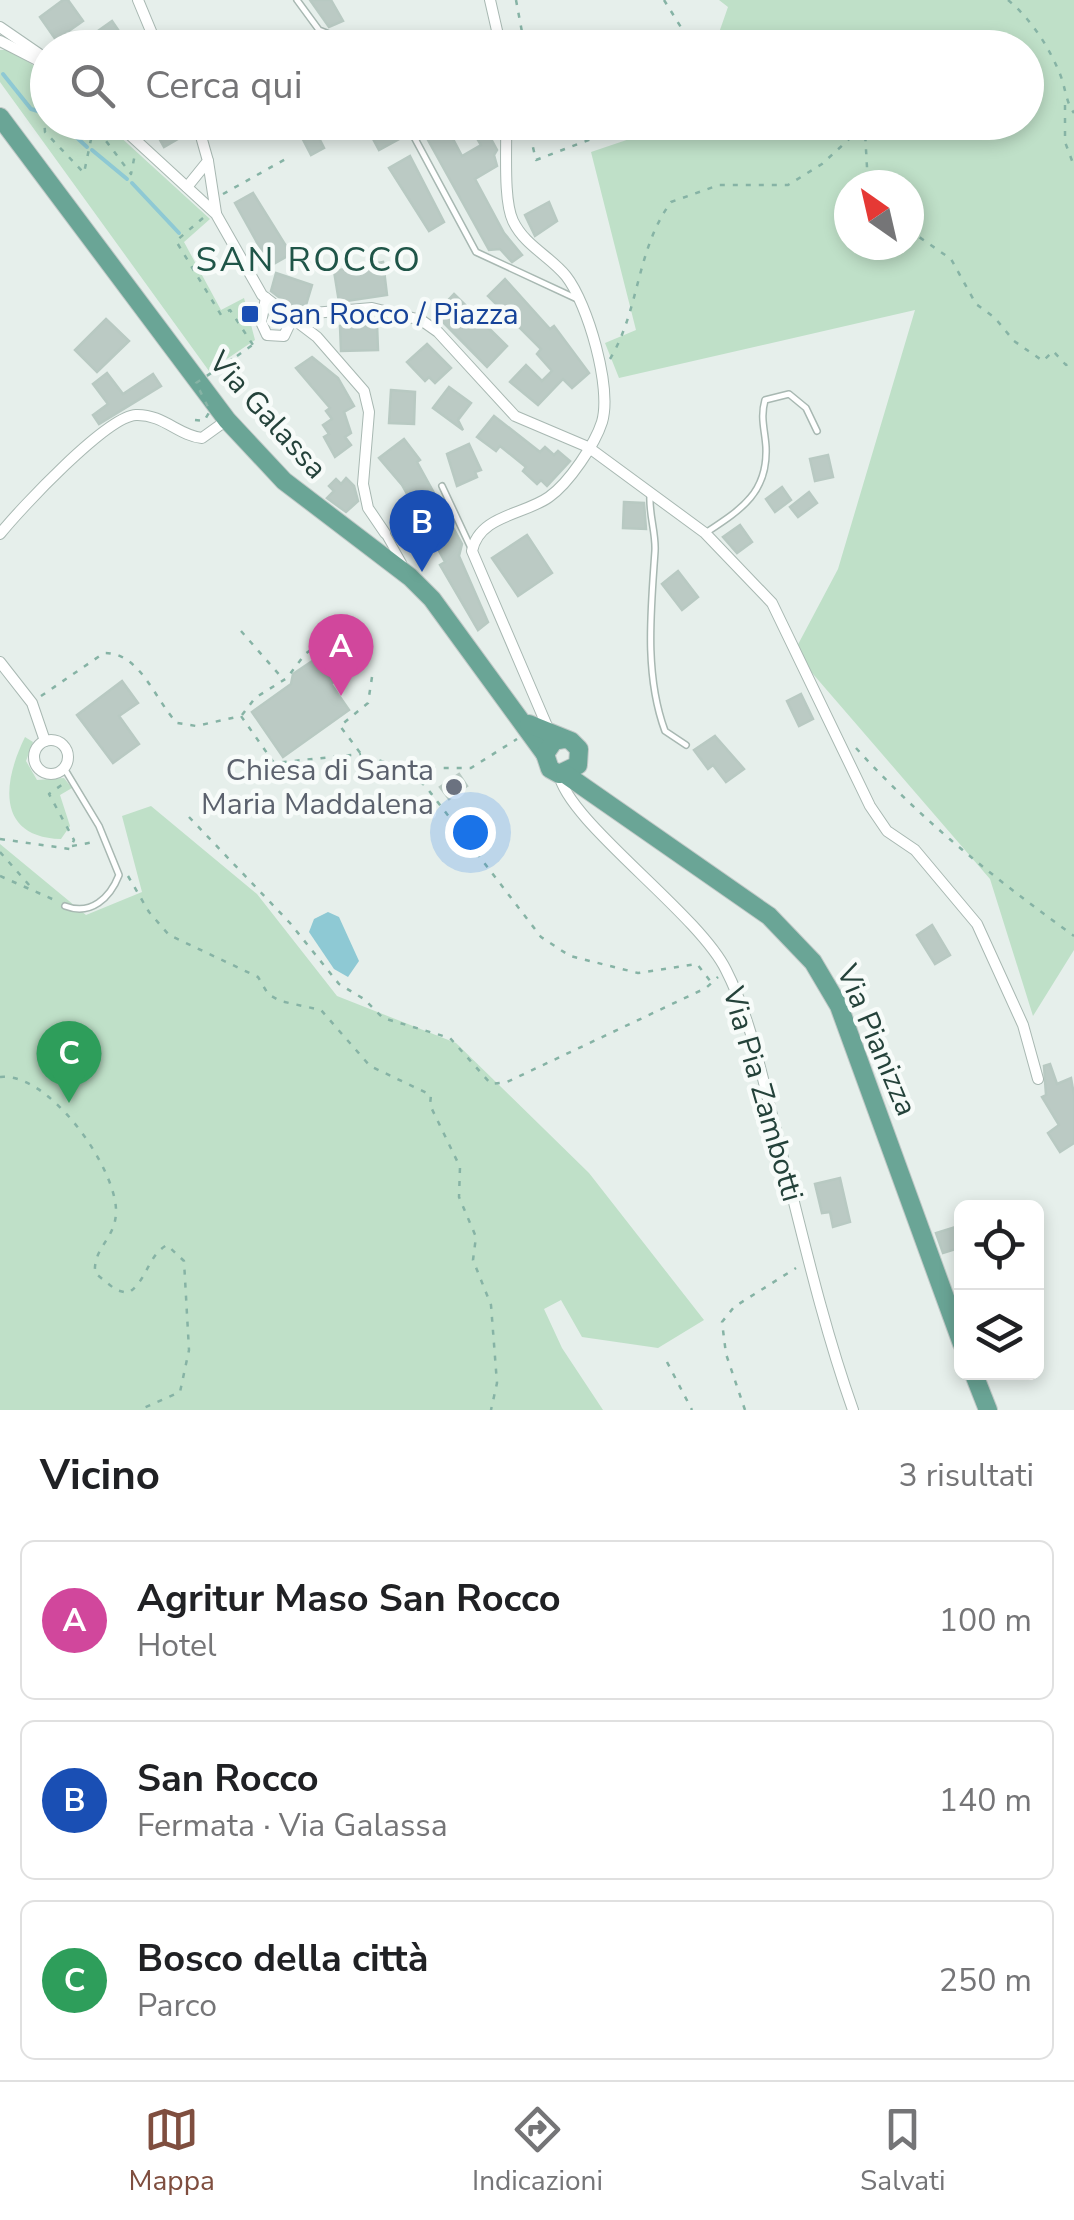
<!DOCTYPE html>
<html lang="it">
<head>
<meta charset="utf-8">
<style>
	:root { --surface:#fff; --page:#f2f2f2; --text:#202124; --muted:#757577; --line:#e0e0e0; --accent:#7f4e3f }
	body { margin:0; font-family:"Nunito Sans",sans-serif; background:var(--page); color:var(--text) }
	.controls { position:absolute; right:30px; bottom:30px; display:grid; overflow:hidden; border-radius:15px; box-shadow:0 5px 15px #0003 }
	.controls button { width:90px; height:90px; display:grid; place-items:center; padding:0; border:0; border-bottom:2px solid var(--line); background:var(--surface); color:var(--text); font:50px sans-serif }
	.compass { position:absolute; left:834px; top:170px; width:90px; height:90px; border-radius:50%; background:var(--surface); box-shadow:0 5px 15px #0003; rotate:326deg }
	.you { position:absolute; left:470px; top:832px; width:35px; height:35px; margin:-25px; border:8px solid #fff; border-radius:50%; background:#1a73e8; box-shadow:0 0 0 15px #1a73e833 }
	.badge { display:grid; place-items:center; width:65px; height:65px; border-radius:50%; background:var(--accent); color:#fff; font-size:32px; font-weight:700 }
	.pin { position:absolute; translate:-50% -82px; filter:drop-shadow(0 2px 5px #0008) }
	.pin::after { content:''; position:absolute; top:52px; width:35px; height:30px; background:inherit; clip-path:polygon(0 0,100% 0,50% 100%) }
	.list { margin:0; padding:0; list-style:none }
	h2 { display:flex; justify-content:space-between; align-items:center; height:130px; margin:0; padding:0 40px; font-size:42px }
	h2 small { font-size:32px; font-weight:400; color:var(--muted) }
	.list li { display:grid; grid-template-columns:65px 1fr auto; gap:30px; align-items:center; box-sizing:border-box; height:160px; margin:0 20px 20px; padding:0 20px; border:2px solid var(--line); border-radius:15px }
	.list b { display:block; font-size:38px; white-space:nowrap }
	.list p { margin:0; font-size:32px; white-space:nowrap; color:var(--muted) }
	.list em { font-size:32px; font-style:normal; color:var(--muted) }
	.icon { flex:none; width:55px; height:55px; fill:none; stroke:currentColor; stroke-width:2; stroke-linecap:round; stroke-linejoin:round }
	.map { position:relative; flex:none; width:1074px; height:1410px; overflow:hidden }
	.search { position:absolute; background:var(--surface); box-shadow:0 5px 15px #0003; left:30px; right:30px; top:30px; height:110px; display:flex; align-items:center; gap:25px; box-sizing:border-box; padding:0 35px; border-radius:55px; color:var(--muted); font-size:38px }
	.sheet { height:670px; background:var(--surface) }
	nav { display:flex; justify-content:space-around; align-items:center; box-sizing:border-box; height:140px; border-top:2px solid var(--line); background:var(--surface); font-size:28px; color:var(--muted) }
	nav a { display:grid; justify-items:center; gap:5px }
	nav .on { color:var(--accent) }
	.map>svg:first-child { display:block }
</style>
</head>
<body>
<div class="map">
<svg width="1074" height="1410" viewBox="0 0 1074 1410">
	<rect width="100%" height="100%" fill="#e6efeb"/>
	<!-- green -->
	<g fill="#bfe0c8" fill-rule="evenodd">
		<path d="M719,0H1074V950L1033,1016L990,879L794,652L838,569L915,310L619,378L605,343L636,330L591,152L677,123L1026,122V48L714,47L728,7ZM849,185H909V245H849Z"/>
		<path d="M0,50H10L47,74L48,122L105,123L210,219L184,242L221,310L244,298L255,340L209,371L0,82Z"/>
		<path d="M25,737L33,742L26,761L37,780L64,778L72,788L60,795L70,826L61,839C0,837 0,788 25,737Z"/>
		<path d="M151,806L257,894L337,996L456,1043L589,1173L704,1320L658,1348L582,1337L561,1300L544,1309L562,1348L603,1410H0V844L86,915L142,892L122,816Z"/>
	</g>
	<!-- water -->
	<path fill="#8ec9d4" d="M328,912L339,917L359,961L348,977L334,969L309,932L314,919Z"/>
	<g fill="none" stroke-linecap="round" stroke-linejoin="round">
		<!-- stream -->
		<g stroke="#8ec9d4" stroke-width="4">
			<path d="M3,74L31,109L41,112"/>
			<path d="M47,113H48"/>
			<path d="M75,136L87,147"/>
			<path d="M92,150L127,179"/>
			<path d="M132,183L179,233"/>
		</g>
	</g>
	<!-- building -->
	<g fill="#bbcac4" stroke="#b8c9c2" stroke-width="2.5">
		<path d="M63,0H68L83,21L56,40L40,17Z"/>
		<path d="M310,0H331L343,21L329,27Z"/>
		<path d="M112,21L125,40L114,48H95L88,38Z"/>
		<path d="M388,33L396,48H370V46Z"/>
		<path d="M150,122H181L188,133L164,147Z"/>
		<path d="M294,122H311L324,148L311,155Z"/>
		<path d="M364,122H393L401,138L379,150Z"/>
		<path d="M418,122H444L462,156L481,145L472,130L474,122H492L497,132L490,137L497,150L494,155L497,166L475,179L504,233L522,255L512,262L500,249L489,250Z"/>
		<path d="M410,156L444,222L429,231L389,168Z"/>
		<path d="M253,193L291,254L270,266L235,203Z"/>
		<path d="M549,202L557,221L535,236L525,215Z"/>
		<path d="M383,262L387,295L339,302L334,271Z"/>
		<path d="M276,273L312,285L306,305H289L271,291Z"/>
		<path d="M505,279L550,329L554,326L589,373L572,388L563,379L538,405L510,382L526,365L542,381L552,371L537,354L541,349L488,296Z"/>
		<path d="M454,294L507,346L487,367L435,314Z"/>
		<path d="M106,319L129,341L97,372L75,350Z"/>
		<path d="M377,324L378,350L341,351L340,326Z"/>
		<path d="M427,344L451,368L435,383L429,377L425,381L407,362Z"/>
		<path d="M312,357L338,378L354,406L344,412L351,433L345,437L351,445L335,457L324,437L329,434L323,425L332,419L326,411L330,408L296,368Z"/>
		<path d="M107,373L123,394L153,374L161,386L99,424L93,415L108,404L93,384Z"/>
		<path d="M449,387L471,403L458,420L463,430L433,408Z"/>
		<path d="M391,390L415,392L414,424L389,423Z"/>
		<path d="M494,416L540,452L545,447L554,455L558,451L570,461L547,486L541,480L537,484L523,471L526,467L500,446L496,451L477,437Z"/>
		<path d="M404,439L420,460L417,462L462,544L459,556L488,622L478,630L440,565L445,562L432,538L420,545L413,531L424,524L402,485L379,458Z"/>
		<path d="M469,444L481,470L475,472L477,477L457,486L447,454Z"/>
		<path d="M828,455L833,477L815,481L810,459Z"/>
		<path d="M346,478L354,486L358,501L346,512L327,498L334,491L329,486L336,479L341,484Z"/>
		<path d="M782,487L791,500L775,512L766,499Z"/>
		<path d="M809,492L817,503L798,517L790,507Z"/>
		<path d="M624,502L644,503L646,529L623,528Z"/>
		<path d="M740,525L752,542L737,553L723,537Z"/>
		<path d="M527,535L552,573L518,596L492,558Z"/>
		<path d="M678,571L698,597L682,610L662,584Z"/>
		<path d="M342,641L357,664L331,684L349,710L283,757L252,712L291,684L293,674Z"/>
		<path d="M122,681L138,703L119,716L139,744L113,763L77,715Z"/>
		<path d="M801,694L813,719L799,726L787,701Z"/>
		<path d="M715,736L744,769L726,782L713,765L708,769L694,750Z"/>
		<path d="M459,774L467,786L449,799L440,787Z"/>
		<path d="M932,925L950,955L935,964L917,935Z"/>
		<path d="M1050,1064L1057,1084L1071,1078L1074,1095V1143L1060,1152L1048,1133L1059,1125L1042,1097L1046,1095L1044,1066Z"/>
		<path d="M840,1178L850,1222L833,1227L830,1212L822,1213L815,1184Z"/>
		<path d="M962,1225V1247L943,1253L936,1233Z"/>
	</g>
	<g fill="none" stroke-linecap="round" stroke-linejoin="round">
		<!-- service casing -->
		<g stroke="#a8b8b2" stroke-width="8">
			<g id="service">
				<path d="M297,0L319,30L364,48"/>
				<path d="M406,122L476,252L575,298"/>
				<path d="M442,486L471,548"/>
				<path d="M650,496C649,515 656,533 655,551C651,610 644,674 665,731L686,745"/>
				<path d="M707,532C742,509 768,492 766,447C765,430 760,418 765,400L789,394L806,408L817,431"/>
				<path d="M64,768L99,826L119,875C110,898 91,916 65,906"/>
			</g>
		</g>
		<!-- pedestrian casing -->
		<g stroke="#a8b8b2" stroke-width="10">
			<path id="pedestrian" d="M385,533L402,563"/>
		</g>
		<!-- minor casing -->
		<g stroke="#a8b8b2" stroke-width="12">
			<g id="minor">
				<path d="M138,0L158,48"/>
				<path d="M490,0L501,48"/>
				<path d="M0,27L48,60"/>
				<path d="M0,41L43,63"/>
				<path d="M116,122L216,214L262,295L317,337L364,391L369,412L363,484L368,508L385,533"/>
				<path d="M506,122C507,148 503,200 513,221C525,246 550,256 566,276C588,304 612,388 602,422C595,444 569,483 549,497C524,515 479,515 472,551L550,733"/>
				<path d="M208,161L216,213"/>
				<path d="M187,187L208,161L197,122"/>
				<path d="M266,298L261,322L267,335L284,336L293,317"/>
				<path d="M290,315L372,308L421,320L438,332L515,416L588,447L705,533L772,603L870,806L887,831L915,850L977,924L1023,1025L1038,1079"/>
				<path d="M0,534C20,509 107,416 136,415C163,414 179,436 202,438L227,420"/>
				<path d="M0,662L32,703L45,741"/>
				<circle cx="51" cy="757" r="17"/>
				<path d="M559,774C567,821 698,913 726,970C750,1017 761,1072 774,1123C799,1219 820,1317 853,1410"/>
			</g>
		</g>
		<!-- primary casing -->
		<g stroke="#c2cac8" stroke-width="20">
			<g id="primary">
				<path d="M0,117L227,420L284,481L410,577L432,599L545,754"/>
				<path d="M529,724L571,741L579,749L578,765L559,774L550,769L545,754L554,741L565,739"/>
				<path d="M565,774L769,916L813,962L839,1006L962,1344"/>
				<path d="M973,1372L988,1410"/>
			</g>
		</g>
		<!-- path -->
		<g stroke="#86b3a5" stroke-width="2.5" stroke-dasharray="5 8" stroke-linecap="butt">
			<path d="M516,0L525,48"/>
			<path d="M664,0L684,32V48"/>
			<path d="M1008,0C1031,19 1049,47 1060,74C1066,89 1065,100 1074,113"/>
			<path d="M41,76L45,132L84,173L94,125L131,174L135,154"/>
			<path d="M1065,105V142L1074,166"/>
			<path d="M527,122L536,160L636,122"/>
			<path d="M223,194L291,156"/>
			<path d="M203,218L176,241L221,315L230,310L253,345"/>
			<path d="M909,230L951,259L976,304L995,318L1014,341L1043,361L1053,351L1066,365L1074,361"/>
			<path d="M237,356L258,341"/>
			<path d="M610,359C640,309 636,250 671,202L719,185H788L822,164L859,130L865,132L868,185"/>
			<path d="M241,631L283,679"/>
			<path d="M372,677L368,703L340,726L361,754L387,763L437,768H471L517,739"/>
			<path d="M41,696L104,653C140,652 155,700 177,723L196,726L241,716L274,763L361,754"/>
			<path d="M242,715L255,698L287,678L305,654L347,624"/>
			<path d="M856,748C922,821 994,878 1074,936"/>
			<path d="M402,763L427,788L541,937L570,956L638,973L697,964L711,982"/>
			<path d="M189,817L290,923L339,984L364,999L383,1018L450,1038L491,1084L507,1082L706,988L718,977"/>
			<path d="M0,839L70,849L74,840L49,794L63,784"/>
			<path d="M72,846L94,842"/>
			<path d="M0,852L30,886"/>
			<path d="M0,876L59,902"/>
			<path d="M128,876L149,912L169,935L258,977L268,994L280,1001L321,1010L370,1066L431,1095L430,1105L460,1167L459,1197L476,1237L473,1260L491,1305L497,1383L491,1410"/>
			<path d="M0,1077C49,1072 114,1165 116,1209C117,1239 93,1246 95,1273L116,1290L128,1293C148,1280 147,1256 167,1245L184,1261L189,1350L180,1392L139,1410"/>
			<path d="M667,1362L692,1410"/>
			<path d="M745,1410L726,1354L722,1322L734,1307L796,1268"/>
		</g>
		<!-- service -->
		<use href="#service" stroke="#fff" stroke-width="5"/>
		<!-- pedestrian -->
		<use href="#pedestrian" stroke="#fff" stroke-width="8"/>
		<!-- minor -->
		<use href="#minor" stroke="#fff" stroke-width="10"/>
		<!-- primary -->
		<use href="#primary" stroke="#6aa596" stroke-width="18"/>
		<!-- path-bridge -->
		<path stroke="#86b3a5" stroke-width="2.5" stroke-dasharray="5 8" stroke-linecap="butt" d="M195,420L204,421L210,411L196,383L237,356"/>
	</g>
	<!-- markers -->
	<rect fill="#1a4fb4" stroke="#f7fbf9" stroke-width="4" x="240" y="304" width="20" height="20" rx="5"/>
	<circle fill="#6b7280" stroke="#f7fbf9" stroke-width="4" cx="454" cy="787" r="10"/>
	<g text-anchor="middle" stroke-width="9" stroke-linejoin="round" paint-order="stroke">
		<!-- transit labels -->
		<g font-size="30" fill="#164399" stroke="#f7fbf9" text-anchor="start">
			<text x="270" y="324">San Rocco / Piazza</text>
		</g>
		<!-- street labels -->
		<g font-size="30" fill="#24423a" stroke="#f7fbf9">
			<text transform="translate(268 415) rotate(48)" y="10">Via Galassa</text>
			<text transform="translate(877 1040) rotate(67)" y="10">Via Pianizza</text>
			<text transform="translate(763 1094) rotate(74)" y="10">Via Pia Zambotti</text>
		</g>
		<!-- worship labels -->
		<g font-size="30" fill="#5b616d" stroke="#f7fbf9" text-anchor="end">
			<text x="434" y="780">Chiesa di Santa<tspan x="434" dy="34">Maria Maddalena</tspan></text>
		</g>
		<!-- quarter labels -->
		<g font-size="35" letter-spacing="2.5" fill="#1f5548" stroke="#f7fbf9">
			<text x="309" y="271">SAN ROCCO</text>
		</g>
	</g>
</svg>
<div class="controls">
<button><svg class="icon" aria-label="locate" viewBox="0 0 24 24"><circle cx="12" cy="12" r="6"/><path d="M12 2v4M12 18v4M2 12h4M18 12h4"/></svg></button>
<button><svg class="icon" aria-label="layers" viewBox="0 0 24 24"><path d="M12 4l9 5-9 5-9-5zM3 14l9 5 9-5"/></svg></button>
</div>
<svg class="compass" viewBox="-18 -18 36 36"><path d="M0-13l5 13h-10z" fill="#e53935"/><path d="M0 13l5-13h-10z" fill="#757577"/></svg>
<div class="you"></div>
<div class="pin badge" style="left:341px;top:696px;background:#d1479c">A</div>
<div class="pin badge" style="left:422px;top:572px;background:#1a4fb4">B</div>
<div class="pin badge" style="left:69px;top:1103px;background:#2e9e5b">C</div>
<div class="search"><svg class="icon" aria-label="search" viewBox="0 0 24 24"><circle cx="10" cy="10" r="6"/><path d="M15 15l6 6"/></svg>Cerca qui</div>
</div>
<section class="sheet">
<h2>Vicino<small>3 risultati</small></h2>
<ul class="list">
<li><span class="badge" style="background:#d1479c">A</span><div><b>Agritur Maso San Rocco</b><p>Hotel</p></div><em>100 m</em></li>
<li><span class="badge" style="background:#1a4fb4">B</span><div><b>San Rocco</b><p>Fermata · Via Galassa</p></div><em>140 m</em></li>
<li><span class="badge" style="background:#2e9e5b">C</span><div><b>Bosco della città</b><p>Parco</p></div><em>250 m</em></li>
</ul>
</section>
<nav>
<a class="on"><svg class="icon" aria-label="map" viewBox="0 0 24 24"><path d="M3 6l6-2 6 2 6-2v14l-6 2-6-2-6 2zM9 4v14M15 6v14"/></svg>Mappa</a>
<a><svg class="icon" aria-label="directions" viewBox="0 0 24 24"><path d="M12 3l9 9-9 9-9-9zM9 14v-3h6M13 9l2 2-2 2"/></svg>Indicazioni</a>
<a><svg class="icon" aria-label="saved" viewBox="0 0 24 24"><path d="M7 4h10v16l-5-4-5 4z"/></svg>Salvati</a>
</nav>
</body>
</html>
